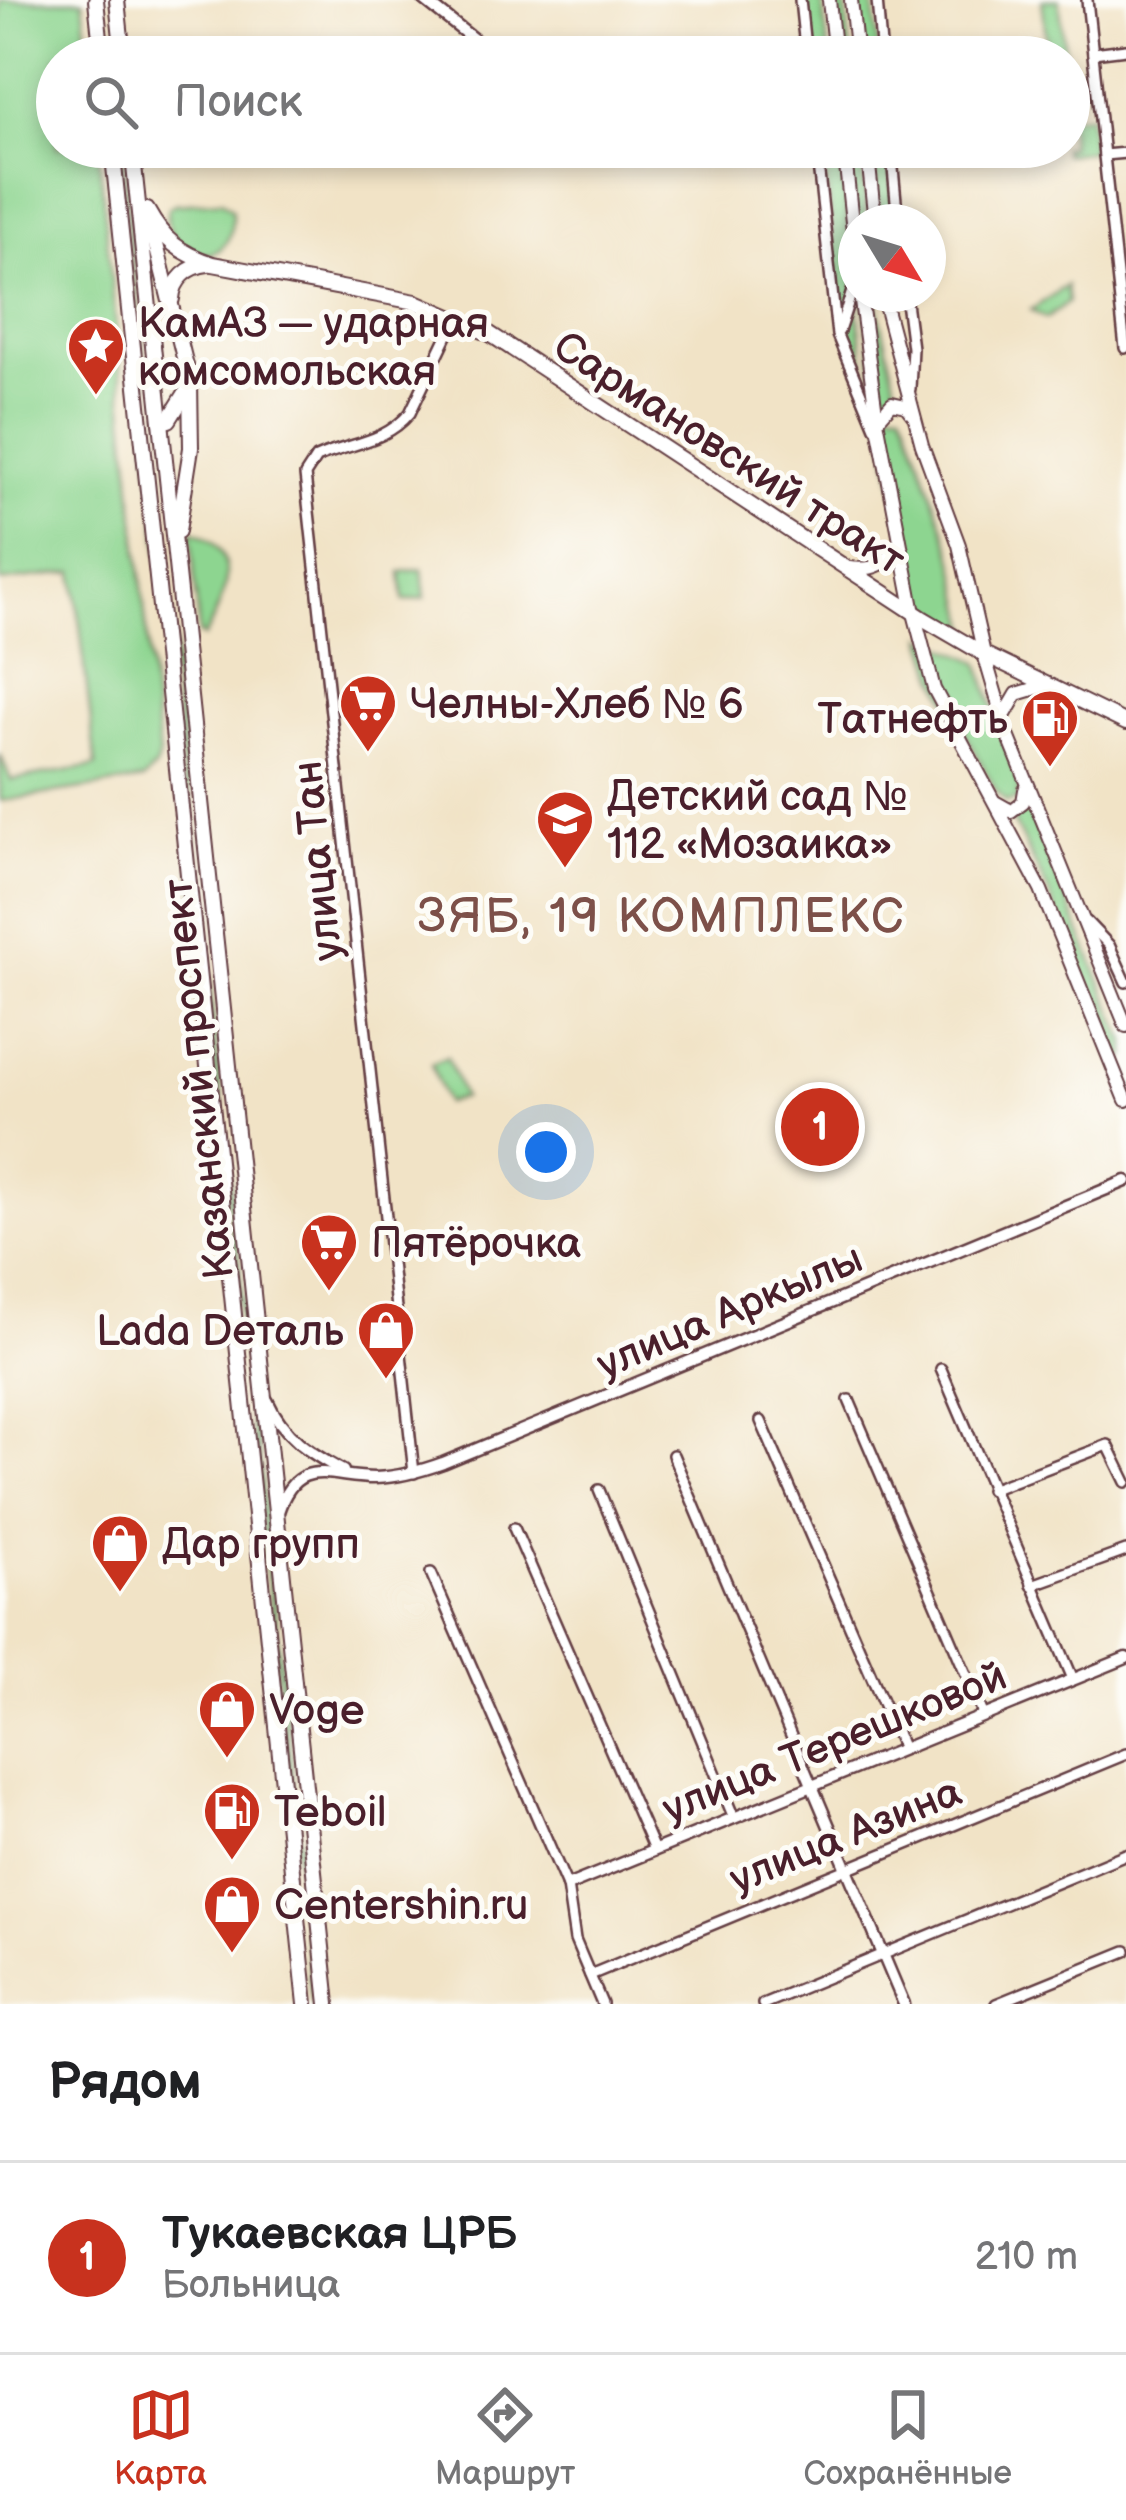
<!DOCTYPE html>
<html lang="ru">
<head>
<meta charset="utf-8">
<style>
	:root { --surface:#fff; --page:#f2f2f2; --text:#202124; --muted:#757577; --line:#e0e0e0; --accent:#c8321e }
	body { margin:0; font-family:"Balsamiq Sans",sans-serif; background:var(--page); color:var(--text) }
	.compass { position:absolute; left:838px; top:204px; width:108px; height:108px; border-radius:50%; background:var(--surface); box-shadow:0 6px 18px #0003; rotate:128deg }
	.you { position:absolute; left:546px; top:1152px; width:42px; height:42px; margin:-30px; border:9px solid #fff; border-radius:50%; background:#1a73e8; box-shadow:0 0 0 18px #1a73e833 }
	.badge { display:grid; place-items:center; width:78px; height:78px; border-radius:50%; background:var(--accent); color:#fff; font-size:39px; font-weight:700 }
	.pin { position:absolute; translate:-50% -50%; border:6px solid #fff; box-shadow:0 3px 12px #0006 }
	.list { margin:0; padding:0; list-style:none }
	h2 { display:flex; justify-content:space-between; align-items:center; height:156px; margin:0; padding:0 48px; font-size:51px }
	h2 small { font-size:39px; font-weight:400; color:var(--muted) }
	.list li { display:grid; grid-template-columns:78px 1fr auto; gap:36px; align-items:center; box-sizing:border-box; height:192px; padding:0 48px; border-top:3px solid var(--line) }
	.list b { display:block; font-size:45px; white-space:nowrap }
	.list p { margin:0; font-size:39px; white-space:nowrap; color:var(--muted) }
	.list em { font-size:39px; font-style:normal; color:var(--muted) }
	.icon { flex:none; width:66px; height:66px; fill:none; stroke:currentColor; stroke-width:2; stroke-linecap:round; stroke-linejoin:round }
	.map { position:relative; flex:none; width:1126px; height:2004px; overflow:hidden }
	.search { position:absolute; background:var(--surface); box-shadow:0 6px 18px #0003; left:36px; right:36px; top:36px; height:132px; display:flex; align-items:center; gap:30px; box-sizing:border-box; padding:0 42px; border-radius:66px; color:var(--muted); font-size:45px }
	.sheet { height:348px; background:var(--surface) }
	nav { display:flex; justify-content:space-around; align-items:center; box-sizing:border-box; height:168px; border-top:3px solid var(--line); background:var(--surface); font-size:33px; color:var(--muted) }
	nav a { display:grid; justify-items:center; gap:6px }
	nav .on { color:var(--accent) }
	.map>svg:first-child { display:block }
</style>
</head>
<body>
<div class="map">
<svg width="1126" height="2004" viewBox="0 0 1126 2004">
	<rect width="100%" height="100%" fill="#fdfcf7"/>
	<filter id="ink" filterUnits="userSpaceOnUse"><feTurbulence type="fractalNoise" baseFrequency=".00833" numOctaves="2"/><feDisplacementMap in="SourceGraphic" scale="24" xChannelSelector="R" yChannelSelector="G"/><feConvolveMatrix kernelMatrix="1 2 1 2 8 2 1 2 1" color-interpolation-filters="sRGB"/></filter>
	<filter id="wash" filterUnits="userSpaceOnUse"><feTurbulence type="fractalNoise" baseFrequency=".004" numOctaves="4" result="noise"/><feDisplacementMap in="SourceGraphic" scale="48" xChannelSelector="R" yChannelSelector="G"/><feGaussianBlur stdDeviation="2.7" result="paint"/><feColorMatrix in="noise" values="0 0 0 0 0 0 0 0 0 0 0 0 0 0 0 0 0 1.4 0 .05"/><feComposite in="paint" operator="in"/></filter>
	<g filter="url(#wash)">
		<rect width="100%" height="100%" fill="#f1e3c6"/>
		<!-- green -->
		<g fill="#8dd590" stroke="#6c7a5e" stroke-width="3">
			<path d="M0,0H83L89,57H57V147H98L159,755L155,768L143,780L0,801V754L11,780L96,766L74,572L0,582Z"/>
			<path d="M806,0H822L829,57H812Z"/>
			<path d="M834,0H845L851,57H839Z"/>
			<path d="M856,0H873L879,57H863Z"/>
			<path d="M1042,0H1059L1065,52L1048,54Z"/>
			<path d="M1089,115L1092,151L1063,154V147H1069V117Z"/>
			<path d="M118,147H122L149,406L145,403Z"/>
			<path d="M823,147H839L867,390L843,325Z"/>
			<path d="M848,147H860L867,222H856Z"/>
			<path d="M872,147H888L896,222H881Z"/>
			<path d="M221,201L232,210C236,285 157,251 168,208L175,204Z"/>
			<path d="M1066,286L1068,302L1046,319L1031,310Z"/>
			<path d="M863,294H875L898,395L887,396L878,402Z"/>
			<path d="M886,409L902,410L906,418L952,551L972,640L918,605L881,417Z"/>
			<path d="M152,433L317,2004H312L147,434Z"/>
			<path d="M191,530C246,549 225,599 204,637L199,634Z"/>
			<path d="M422,569L425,598L404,601L401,572Z"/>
			<path d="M924,637L979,662L1019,786L1017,800L1006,802L996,791L937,679Z"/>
			<path d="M1028,806L1126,1042V1057L1119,1062L1046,887L1010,814Z"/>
			<path d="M447,1057L463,1097L446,1103L431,1064Z"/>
		</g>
	</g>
	<g filter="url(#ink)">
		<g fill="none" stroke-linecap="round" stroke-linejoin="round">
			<!-- minor casing -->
			<g stroke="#633c42" stroke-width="14">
				<g id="minor">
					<path d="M800,0L806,57"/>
					<path d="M877,0L882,57"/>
					<path d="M1087,0L1125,348"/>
					<path d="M1093,53L1126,49"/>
					<path d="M816,147L837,335L875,427"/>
					<path d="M891,147L898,222"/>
					<path d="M1104,155L1126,153"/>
					<path d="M905,294L912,348L910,389"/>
					<path d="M839,331L856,279"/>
					<path d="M1087,922L1109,945L1126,982"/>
					<path d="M941,1369L1073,1679"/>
					<path d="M849,1400L984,1716"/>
					<path d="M761,1421L903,1749"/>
					<path d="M673,1455L812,1786"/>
					<path d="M414,1473L305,475L316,458C350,443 385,443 410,413L455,319"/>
					<path d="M599,1490L734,1818"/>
					<path d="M990,1490L1108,1445L1126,1482"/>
					<path d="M514,1528L654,1850"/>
					<path d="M431,1573L567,1886L575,1940L602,2004"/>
					<path d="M1032,1585L1126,1551"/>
					<path d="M590,1975L1126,1754"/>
					<path d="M763,2004L1126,1854"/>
					<path d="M996,2004L1126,1951"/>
				</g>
			</g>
			<!-- tertiary casing -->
			<g stroke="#633c42" stroke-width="15">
				<g id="tertiary">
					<path d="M424,0L496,57"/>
					<path d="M267,1400C283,1436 310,1453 343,1471"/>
					<path d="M278,1512C297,1454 329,1478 375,1478C399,1477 421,1471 443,1463L1126,1181"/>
					<path d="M812,1786L904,2004"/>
					<path d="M567,1886L1126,1658"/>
				</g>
			</g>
			<!-- secondary casing -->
			<g stroke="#633c42" stroke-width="16">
				<g id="secondary">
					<path d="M829,0L835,57"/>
					<path d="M851,0L857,57"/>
					<path d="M844,147L856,260"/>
					<path d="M867,147L875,222"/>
					<path d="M860,294L877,420L914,613L934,689L1041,890L1126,1100"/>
					<path d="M882,294L922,445L959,545L984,654L1007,733L1126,1026"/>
					<path d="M877,420L892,403L906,406L913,415"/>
					<path d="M849,568C875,571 886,565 900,542"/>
					<path d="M1003,718L1017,694L1047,685"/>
					<path d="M995,802L1011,811L1023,802L1025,790"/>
				</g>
			</g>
			<!-- primary casing -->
			<g stroke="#633c42" stroke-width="18">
				<g id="primary">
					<path d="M96,0L102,57"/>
					<path d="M117,0L123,57"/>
					<path d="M112,147L306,2004"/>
					<path d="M132,147L328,2004"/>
					<path d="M147,210C164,241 180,253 213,264L416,302L490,334L924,619L984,654L1126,723"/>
					<path d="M151,224L190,382L191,448L178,531"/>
					<path d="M172,299C173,280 188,266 208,264"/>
					<path d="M161,422L169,420L187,391"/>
				</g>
			</g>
			<!-- minor -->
			<use href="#minor" stroke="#fff" stroke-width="9"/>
			<!-- tertiary -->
			<use href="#tertiary" stroke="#fff" stroke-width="10"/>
			<!-- secondary -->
			<use href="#secondary" stroke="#fff" stroke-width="12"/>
			<!-- primary -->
			<use href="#primary" stroke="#fff" stroke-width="14"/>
		</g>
	</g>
	<!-- icons -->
	<defs>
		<g id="sight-pin" transform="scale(3)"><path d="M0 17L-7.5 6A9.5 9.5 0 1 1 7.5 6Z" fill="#c8321e" stroke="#fdfcf7"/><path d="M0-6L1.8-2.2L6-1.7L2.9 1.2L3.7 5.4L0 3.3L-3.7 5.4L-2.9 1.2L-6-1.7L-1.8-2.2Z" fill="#fff"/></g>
		<g id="supermarket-pin" transform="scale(3)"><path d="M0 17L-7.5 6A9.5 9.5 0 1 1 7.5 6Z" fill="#c8321e" stroke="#fdfcf7"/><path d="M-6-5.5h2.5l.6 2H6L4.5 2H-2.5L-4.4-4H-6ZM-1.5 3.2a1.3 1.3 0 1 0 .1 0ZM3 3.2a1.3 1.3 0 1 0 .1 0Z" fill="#fff"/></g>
		<g id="fuel-pin" transform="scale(3)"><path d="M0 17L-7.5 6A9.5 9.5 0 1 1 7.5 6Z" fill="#c8321e" stroke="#fdfcf7"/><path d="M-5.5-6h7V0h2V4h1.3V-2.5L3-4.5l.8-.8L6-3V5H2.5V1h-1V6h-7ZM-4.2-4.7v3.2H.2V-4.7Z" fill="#fff"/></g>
		<g id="school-pin" transform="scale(3)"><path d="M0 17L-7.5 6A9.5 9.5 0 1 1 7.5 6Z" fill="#c8321e" stroke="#fdfcf7"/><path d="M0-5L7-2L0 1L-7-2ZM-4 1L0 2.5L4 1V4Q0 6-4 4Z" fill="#fff"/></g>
		<g id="shop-pin" transform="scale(3)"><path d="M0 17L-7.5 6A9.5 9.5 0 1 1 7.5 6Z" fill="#c8321e" stroke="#fdfcf7"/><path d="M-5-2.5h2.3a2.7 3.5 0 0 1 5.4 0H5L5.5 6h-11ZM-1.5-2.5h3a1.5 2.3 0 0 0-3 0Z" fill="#fff"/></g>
	</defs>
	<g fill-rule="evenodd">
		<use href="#sight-pin" x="96" y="346"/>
		<use href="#supermarket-pin" x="368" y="703"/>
		<use href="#fuel-pin" x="1050" y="718"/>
		<use href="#school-pin" x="565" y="819"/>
		<use href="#supermarket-pin" x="329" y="1242"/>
		<use href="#shop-pin" x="386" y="1330"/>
		<use href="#shop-pin" x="120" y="1543"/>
		<use href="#shop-pin" x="227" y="1709"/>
		<use href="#fuel-pin" x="232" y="1811"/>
		<use href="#shop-pin" x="232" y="1904"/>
	</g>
	<g text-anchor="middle" stroke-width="10" stroke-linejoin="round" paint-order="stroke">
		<!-- poi labels -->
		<g font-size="42" fill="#4a1f2b" stroke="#fdfcf7" text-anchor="start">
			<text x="138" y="337">КамАЗ — ударная<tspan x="138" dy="48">комсомольская</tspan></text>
			<text x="410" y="718">Челны-Хлеб № 6</text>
			<text x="1008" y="733" text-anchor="end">Татнефть</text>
			<text x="607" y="810">Детский сад №<tspan x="607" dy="48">112 «Мозаика»</tspan></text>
			<text x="371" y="1257">Пятёрочка</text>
			<text x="344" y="1345" text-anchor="end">Lada Dеталь</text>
			<text x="162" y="1558">Дар групп</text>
			<text x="269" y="1724">Voge</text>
			<text x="274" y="1826">Teboil</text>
			<text x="274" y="1919">Centershin.ru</text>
		</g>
		<!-- street labels -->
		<g font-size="42" fill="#4a1f2b" stroke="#fdfcf7">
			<text transform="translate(730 452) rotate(33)" y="15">Сармановский тракт</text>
			<text transform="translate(316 861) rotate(-96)" y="15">улица Тан</text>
			<text transform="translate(197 1079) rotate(-96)" y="15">Казанский проспект</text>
			<text transform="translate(729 1310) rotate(-23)" y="15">улица Аркылы</text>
			<text transform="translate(834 1741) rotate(-22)" y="15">улица Терешковой</text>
			<text transform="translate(845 1834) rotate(-22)" y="15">улица Азина</text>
		</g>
		<!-- quarter labels -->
		<g font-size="48" letter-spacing="3" fill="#7d5049" stroke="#fdfcf7">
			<text x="662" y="932">ЗЯБ, 19 КОМПЛЕКС</text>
		</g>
	</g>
</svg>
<svg class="compass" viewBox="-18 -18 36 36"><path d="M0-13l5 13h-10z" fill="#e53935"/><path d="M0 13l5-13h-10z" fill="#757577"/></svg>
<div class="you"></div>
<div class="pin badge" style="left:820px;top:1127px">1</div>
<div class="search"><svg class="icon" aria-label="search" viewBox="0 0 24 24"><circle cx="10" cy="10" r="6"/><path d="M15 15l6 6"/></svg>Поиск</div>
</div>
<section class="sheet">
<h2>Рядом<small></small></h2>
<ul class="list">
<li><span class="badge">1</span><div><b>Тукаевская ЦРБ</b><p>Больница</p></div><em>210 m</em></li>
</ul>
</section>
<nav>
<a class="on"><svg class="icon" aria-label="map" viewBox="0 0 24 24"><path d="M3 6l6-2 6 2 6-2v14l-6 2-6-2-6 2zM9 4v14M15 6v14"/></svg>Карта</a>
<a><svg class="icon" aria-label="directions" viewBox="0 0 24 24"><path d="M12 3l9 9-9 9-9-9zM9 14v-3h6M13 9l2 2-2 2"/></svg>Маршрут</a>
<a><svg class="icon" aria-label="saved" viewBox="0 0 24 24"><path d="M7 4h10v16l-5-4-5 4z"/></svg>Сохранённые</a>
</nav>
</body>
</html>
